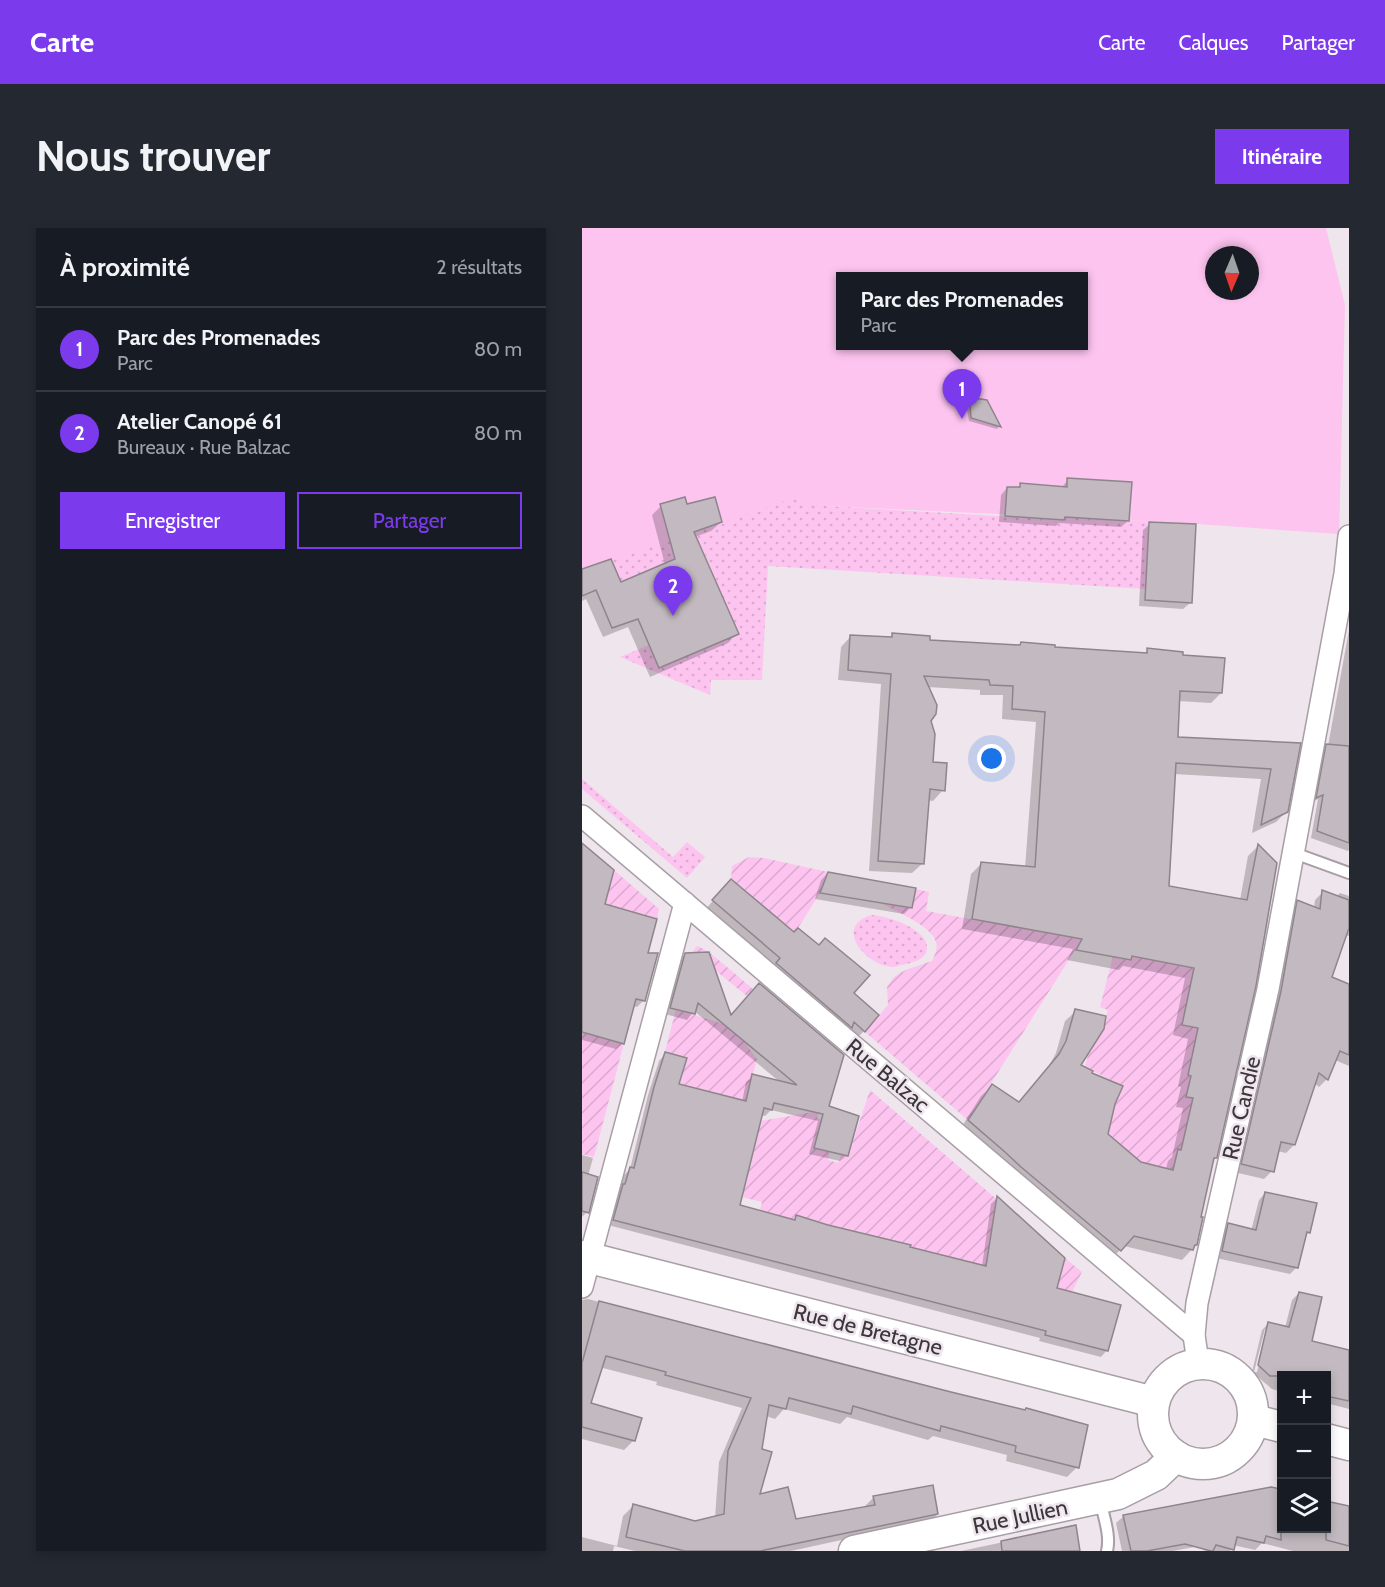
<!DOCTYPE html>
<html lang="fr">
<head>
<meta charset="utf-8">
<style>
	:root { --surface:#171b24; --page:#242831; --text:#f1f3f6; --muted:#9ea1a6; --line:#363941; --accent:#7c3aed }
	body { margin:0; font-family:Cabin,sans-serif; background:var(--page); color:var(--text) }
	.controls { position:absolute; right:18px; bottom:18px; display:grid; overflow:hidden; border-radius:0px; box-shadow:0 3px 9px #0003 }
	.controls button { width:54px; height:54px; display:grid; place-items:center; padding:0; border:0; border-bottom:2px solid var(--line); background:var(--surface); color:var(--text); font:30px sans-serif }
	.compass { position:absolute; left:623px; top:18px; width:54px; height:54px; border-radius:50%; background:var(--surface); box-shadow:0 3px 9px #0003; rotate:182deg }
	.you { position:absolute; left:410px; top:531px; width:21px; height:21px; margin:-15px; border:4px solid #fff; border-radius:50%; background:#1a73e8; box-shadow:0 0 0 9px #1a73e833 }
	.badge { display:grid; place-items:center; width:39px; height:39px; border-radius:50%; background:var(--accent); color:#fff; font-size:20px; font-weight:700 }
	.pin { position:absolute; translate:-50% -50px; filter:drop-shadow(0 2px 3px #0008) }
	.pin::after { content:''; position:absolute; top:32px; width:21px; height:18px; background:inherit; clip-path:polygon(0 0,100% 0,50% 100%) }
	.popup { position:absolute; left:254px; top:44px; width:252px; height:78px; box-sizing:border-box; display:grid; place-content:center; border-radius:0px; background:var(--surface); filter:drop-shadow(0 2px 4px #0005); font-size:20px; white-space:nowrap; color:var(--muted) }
	.popup b { font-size:22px; color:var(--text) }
	.popup::after { content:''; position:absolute; left:50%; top:100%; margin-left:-12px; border:12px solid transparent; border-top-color:var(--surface) }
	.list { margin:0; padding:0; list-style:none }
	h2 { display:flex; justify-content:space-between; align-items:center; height:78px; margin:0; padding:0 24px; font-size:26px }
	h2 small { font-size:20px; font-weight:400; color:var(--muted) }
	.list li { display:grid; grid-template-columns:39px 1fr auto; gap:18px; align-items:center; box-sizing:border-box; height:84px; padding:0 24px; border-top:2px solid var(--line) }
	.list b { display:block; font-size:22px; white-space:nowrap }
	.list p { margin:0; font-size:20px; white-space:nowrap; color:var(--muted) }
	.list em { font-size:20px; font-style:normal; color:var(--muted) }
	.actions { display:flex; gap:12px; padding:18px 24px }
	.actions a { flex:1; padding:14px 0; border:2px solid var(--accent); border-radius:0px; text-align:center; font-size:21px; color:var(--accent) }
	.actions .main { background:var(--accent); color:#fff }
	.icon { flex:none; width:33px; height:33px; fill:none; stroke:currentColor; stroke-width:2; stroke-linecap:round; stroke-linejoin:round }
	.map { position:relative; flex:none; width:767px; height:1323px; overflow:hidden; border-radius:0px }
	header { display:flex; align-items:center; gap:36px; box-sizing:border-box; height:84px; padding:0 30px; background:var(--accent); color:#fff }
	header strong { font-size:28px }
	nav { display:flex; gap:33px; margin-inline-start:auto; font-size:21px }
	.intro { display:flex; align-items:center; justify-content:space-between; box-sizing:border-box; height:144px; padding:0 36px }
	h1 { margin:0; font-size:42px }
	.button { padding:15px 27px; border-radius:0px; background:var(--accent); color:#fff; font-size:21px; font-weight:700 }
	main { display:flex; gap:36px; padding:0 36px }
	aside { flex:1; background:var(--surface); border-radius:0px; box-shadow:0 3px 9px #0003 }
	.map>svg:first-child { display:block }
</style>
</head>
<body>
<header>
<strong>Carte</strong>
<nav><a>Carte</a><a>Calques</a><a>Partager</a></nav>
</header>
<div class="intro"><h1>Nous trouver</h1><a class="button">Itinéraire</a></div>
<main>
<aside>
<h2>À proximité<small>2 résultats</small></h2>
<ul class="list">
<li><span class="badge">1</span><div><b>Parc des Promenades</b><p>Parc</p></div><em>80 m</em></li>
<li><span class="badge">2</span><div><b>Atelier Canopé 61</b><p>Bureaux · Rue Balzac</p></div><em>80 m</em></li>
</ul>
<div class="actions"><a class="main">Enregistrer</a><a>Partager</a></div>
</aside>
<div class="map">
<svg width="767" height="1323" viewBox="0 0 767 1323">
	<defs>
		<pattern id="grass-dots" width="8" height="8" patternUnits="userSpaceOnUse" patternTransform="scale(1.5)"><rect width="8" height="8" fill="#fdc4f0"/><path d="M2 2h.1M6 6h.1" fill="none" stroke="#daa9cf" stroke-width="1.8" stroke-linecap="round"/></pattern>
		<pattern id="garden-furrows" width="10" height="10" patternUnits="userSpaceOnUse" patternTransform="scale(1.5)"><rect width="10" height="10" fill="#fdc4f0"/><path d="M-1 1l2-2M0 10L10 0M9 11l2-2" fill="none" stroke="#daa9cf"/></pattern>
	</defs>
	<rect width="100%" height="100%" fill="#efe5ec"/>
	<!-- grass -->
	<g fill="url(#grass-dots)">
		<path d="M177,262L245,278L482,292L483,289L573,294L564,361L186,338L180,452H129L128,467L38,429L89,408L69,420L78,440L157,406L120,320L74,339L43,363L29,331Z"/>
		<path d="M0,551L91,629L105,614L123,629L105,650L0,561Z"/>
		<path d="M290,687C306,688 347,701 345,721C344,732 329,735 320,737C317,737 314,739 311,739C284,738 250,698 290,687Z"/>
	</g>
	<!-- park -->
	<path fill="#fdc4f0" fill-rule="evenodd" d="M0,0H744L763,77L757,306L601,295L245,278L209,271L0,343ZM632,27H668V63H632ZM258,48H502V118H258Z"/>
	<!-- garden -->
	<g fill="url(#garden-furrows)">
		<path d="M167,629L182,630L246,644L238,665L216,700L212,704L149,651L150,638Z"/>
		<path d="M32,642L77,681L75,691L23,676Z"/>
		<path d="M302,654L347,664L344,683L500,711L386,892L283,804L306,777L305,759L311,750L318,745L326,741L350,733C353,727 356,720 354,714C350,698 313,683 299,675Z"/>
		<path d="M116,718L127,724L171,761L166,769L133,742L125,726L110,725L114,719Z"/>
		<path d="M551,720L612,731L610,740L632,745L601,797L619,801L611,825L606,847L609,848L604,869L611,870L599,922H596L591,942L579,939L574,959C561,942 546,916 525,909L534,873L527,861L538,864L541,858L503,839L512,802L521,803L526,782L518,779L531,728Z"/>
		<path d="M94,781L141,796L160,811L175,831L164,873L98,856L105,830L83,824Z"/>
		<path d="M0,804L42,815L12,929L0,926Z"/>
		<path d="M288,862L419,975L404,1041L368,1029L328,1019V1017L269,1002L245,1001L246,996L215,987L211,998L175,995L180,974L160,969L179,893L237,883L235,890L240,892L248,923L246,932L256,935L259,927L266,928Z"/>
		<path d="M484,1031L500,1044L490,1064L469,1059L473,1043Z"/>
	</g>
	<!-- shadow -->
	<g fill="#0003" fill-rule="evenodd">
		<path d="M392,173L417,198L415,201L387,193L385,182Z"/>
		<path d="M486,252L546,293L539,299L477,295L474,298L417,294L419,267L425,260H435L439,257L479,260Z"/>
		<path d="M79,278H104L139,294L129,303L113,309L155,405L146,415L68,449L46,399L21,409L4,371L0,373V342L38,356L83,337L70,287Z"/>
		<path d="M568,296L608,375L601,381L557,378L561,302Z"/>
		<path d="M767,402V622L766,623L729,610L736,571L729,575L738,525L746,518Z"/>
		<path d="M311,406L346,413L436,419L439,416L472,420L561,427L566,422L599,429L639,465L629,475L596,473L594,510L717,517L705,583L694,594L670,605L679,551L592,546L585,659L658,672L666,628L676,618L633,930L630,933L617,990L614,1017L600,1032L542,1018L528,1032L377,903L399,868L410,858L436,876L467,838L474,825L483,793L494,783L497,838L508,845L532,875L524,906L558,936L584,941L586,933L590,929L601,880L594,879L599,859L596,858L606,811L591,807L603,750L541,738L537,742L485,732L491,721L380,701L389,646L399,636L443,640L454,494L420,491L421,467H398V462L345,459L349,536L361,562L351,573L345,572L341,635L330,645L287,643L299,456L256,452L259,419L269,408L307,411Z"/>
		<path d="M0,617L21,677L64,727L62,772L55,779L50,778L41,815L34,821L0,812Z"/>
		<path d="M246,645L329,679L322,686L233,671L239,652Z"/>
		<path d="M140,662L270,765L282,803L273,812L123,682Z"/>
		<path d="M741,664L754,669L758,665L767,668V708L763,707L748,750L767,758V838L753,832L745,851L737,859L732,855L712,917L704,925L695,923L690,943L682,951L652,944L708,682L716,674L732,680L733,672Z"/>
		<path d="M104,726L148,789L245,879L265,927L258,933L227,926L236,893L189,882L183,888L179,887L156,978L210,993L215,988L326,1020L400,1038L409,976L415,970L473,1061L525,1122L519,1129L457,1113L458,1110L26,997L35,964L38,961L42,947L48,941L66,867L77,833L83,826L96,857L160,874L164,854L171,848L198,854L112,783L105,792L83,786L97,733Z"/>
		<path d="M0,927L11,930L6,948L5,984L0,989Z"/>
		<path d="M683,965L727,1004L722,1008L715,1039L708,1046L634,1030L640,1004L647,997L669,1003L677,972Z"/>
		<path d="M717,1065L728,1114L767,1124V1181L744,1175V1148H700V1164L690,1161L670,1144L680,1102L686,1096L703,1100L710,1072ZM683,1101H686L675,1144H672Z"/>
		<path d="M6,1071L368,1165L495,1239L485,1249L424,1233L425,1227L351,1208L346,1212L265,1189L258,1196L202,1181L193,1191L184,1188L178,1222L176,1269L213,1293L282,1279L292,1269L350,1258L355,1287L345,1297L287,1306L209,1323H53L32,1318L31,1323H0V1309L35,1318L41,1288L51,1278L113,1294L133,1290L137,1234L160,1180L74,1157L75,1154L17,1139L3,1175L52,1212L42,1222L0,1211V1072Z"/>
		<path d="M689,1260L700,1263V1300H744V1274L767,1280V1323H711L680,1315L673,1322L651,1317L648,1323H625L621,1322L623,1317L591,1323H540L534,1295L542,1288Z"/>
		<path d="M493,1299L497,1323H379Z"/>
	</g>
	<!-- building -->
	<g fill="#c3b9c0" stroke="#8e858c" stroke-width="1.5">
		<path d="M391,171H399L405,172L419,199L389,190L388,178Z"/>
		<path d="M485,250L550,254L547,293L483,289L482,292L423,288L425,259H438V255L485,259Z"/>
		<path d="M103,269L105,276L133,269L140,294L112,304L157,406L77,440L56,391L30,400L14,362L0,368V341L29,331L39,354L93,331L78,276Z"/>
		<path d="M567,294L614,296L610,375L563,372Z"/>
		<path d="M310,405L348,408V412L438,417L439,414L473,417V419L565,425V420L601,424V427L643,430L640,465L598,463L596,509L719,515L706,584L679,597L689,541L594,535L587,658L665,672L676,616L695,635L674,758L635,930H632L619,989H621L615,1017H613L611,1022L552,1008L539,1023L439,939L423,924L386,892L410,856L437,874L477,826L484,813L493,781L524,788L522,801L499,837L511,843L510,845L541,858L533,876L526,906L559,934L591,942L596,921L599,922L611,870L604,869L609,848L606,847L616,800L600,797L612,740L550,728L549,732L494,722L500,711L390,691L399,634L453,639L463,484L430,481L431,458L408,457L407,452L342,448L355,477L354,486L349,493L353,506L351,534L365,535L363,563L348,561L342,636L296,633L309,446L266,442L268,407L310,409Z"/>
		<path d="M744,516L767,518V615L735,603L741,567L734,570Z"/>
		<path d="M0,615L32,642L23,676L75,691L66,725H76L63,773L54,771L42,816L0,804Z"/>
		<path d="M246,644L334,660L330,680L238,665Z"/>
		<path d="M149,651L212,704L216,700L237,717L243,710L288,747L272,765L297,787L283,804L272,794L270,800L194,735L198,730L130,672Z"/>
		<path d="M740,662L767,672V700L750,749L767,756V827L758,823L746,852L737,845L713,917L699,914L692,944L659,936L699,763L715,672L738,681Z"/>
		<path d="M127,724L149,787L177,755L262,827L247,878L277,888L266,928L232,920L241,886L192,875L190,882L182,880L158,977L213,992L214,987L246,997L329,1017L328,1019L404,1038L415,968L483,1030L475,1060L539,1077L526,1123L463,1107L464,1103L31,992L41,956H43L48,939L52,940L72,859L83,824L105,830L97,856L164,873L170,846L215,857L116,775L113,786L88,780L103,725Z"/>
		<path d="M0,944L16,949L7,985L0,983Z"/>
		<path d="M683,964L735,975L728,1005L725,1004L716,1040L640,1023L646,995L674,1002Z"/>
		<path d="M717,1064L740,1069L730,1113L767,1122V1173L744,1168V1148H688L676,1137L686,1094L707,1099Z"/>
		<path d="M17,1073L369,1164L443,1182L444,1180L506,1197L497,1240L433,1224L434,1218L359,1198L358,1203L271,1178L269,1186L207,1170L204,1181L187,1177L180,1221L190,1224L178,1266L206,1259L214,1291L293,1277L291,1268L351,1257L356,1286L178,1323H103L44,1309L51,1276L113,1293L142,1286L146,1223L169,1170L83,1147L84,1144L24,1128L9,1175L60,1190L53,1213L0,1199V1135Z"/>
		<path d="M689,1259L699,1261V1312L684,1308L682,1315L655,1309L652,1322L634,1317L631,1323H629L603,1316L565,1323H549L541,1287Z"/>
		<path d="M744,1273L767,1278V1318L744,1312Z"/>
		<path d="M494,1297L498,1323H420L419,1313Z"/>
	</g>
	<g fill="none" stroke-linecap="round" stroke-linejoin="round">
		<!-- lane casing -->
		<g stroke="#a89ea5" stroke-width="14">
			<g id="lane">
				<path d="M712,625L767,645"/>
				<path d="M518,1271C521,1287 529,1307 525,1323"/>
			</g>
		</g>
		<!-- street casing -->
		<g stroke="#a89ea5" stroke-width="24">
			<g id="street">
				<path d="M0,588L612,1107"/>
				<path d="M0,1059L103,675"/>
				<path d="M616,1135L612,1107L615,1075L686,761L763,346L767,308"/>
			</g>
		</g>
		<!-- secondary casing -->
		<g stroke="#a89ea5" stroke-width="33">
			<g id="secondary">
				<path d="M0,1028L572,1174"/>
				<circle cx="621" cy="1186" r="50"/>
				<path d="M672,1192L700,1199"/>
				<path d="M744,1211L767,1217"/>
				<path d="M272,1323L536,1266L574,1247L594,1228"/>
			</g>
		</g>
		<!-- lane -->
		<use href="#lane" stroke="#fff" stroke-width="10"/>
		<!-- street -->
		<use href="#street" stroke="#fff" stroke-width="21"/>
		<!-- secondary -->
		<use href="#secondary" stroke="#fff" stroke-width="30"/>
	</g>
	<g text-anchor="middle" stroke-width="5" stroke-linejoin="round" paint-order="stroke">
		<!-- street labels -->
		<g font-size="22" fill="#3a3639" stroke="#efe5ec">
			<text transform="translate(306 847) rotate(40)" y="8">Rue Balzac</text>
			<text transform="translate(659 880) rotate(-77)" y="8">Rue Candie</text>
			<text transform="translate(286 1101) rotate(14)" y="8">Rue de Bretagne</text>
			<text transform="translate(438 1288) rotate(-12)" y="8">Rue Jullien</text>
		</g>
	</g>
</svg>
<div class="controls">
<button>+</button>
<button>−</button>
<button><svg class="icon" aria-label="layers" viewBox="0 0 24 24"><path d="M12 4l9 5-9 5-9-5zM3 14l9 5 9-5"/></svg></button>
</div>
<svg class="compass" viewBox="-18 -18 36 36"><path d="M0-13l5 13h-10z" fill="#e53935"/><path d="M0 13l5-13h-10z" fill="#9ea1a6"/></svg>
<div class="you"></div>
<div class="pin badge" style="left:380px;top:191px">1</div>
<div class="popup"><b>Parc des Promenades</b>Parc</div>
<div class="pin badge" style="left:91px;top:388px">2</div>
</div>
</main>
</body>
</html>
